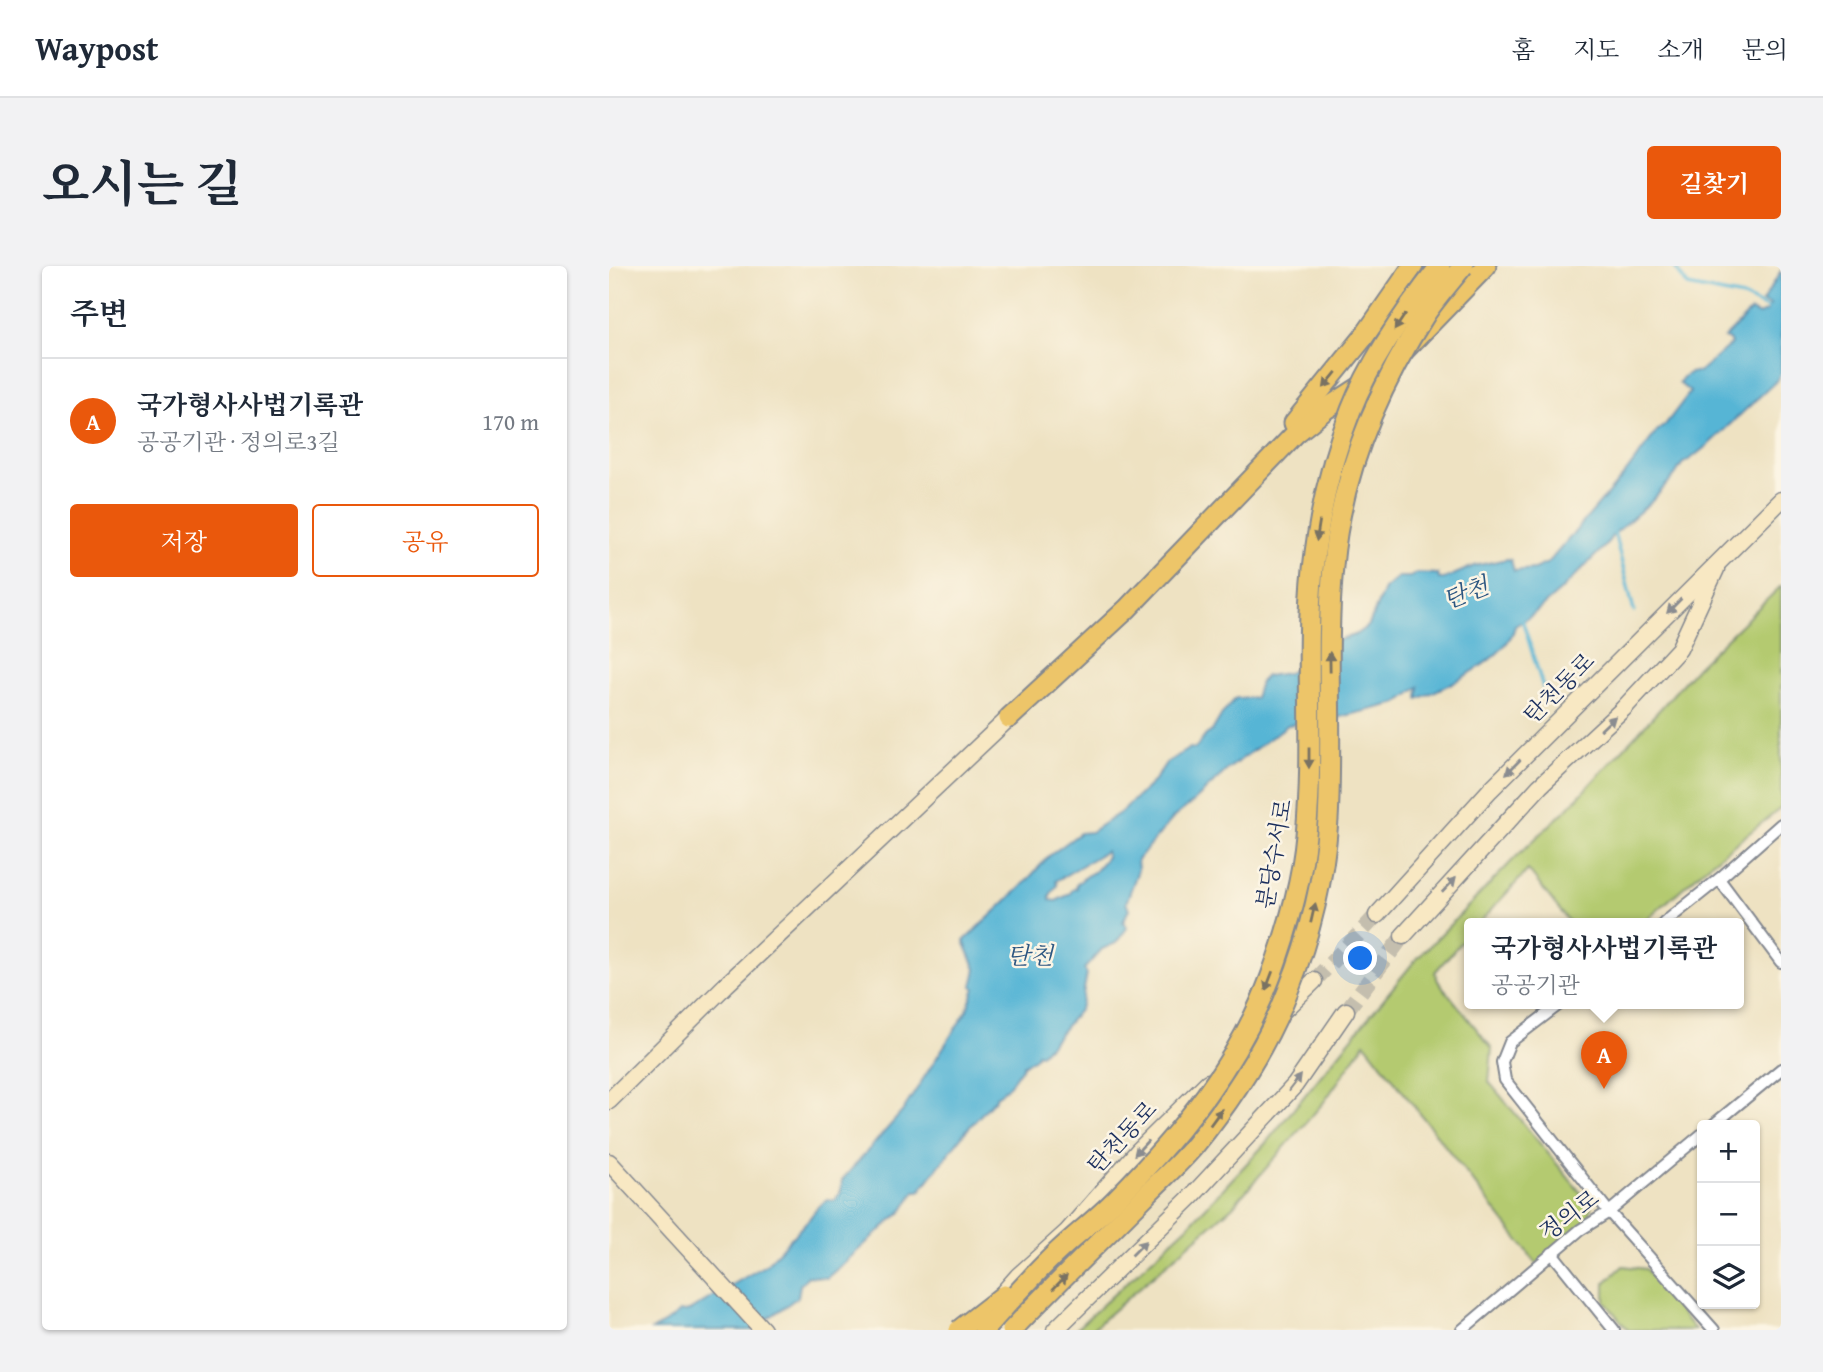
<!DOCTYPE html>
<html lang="ko">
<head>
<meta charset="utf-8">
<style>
	:root { --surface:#fff; --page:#f2f2f3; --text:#1f2937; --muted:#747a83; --line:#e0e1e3; --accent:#ea580c }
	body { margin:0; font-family:"Gentium Book Plus","Noto Serif KR",serif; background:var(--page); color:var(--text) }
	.controls { position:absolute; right:21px; bottom:21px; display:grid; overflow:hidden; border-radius:7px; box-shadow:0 2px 5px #0004 }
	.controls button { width:63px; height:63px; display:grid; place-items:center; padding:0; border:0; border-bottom:2px solid var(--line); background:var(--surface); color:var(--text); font:35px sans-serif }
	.you { position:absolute; left:752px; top:693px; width:24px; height:24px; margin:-18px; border:5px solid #fff; border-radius:50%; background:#1a73e8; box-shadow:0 0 0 10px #1a73e833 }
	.badge { display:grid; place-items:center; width:46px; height:46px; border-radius:50%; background:var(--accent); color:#fff; font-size:23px; font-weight:700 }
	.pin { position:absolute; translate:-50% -58px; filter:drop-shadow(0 2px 4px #0008) }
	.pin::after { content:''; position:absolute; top:37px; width:24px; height:21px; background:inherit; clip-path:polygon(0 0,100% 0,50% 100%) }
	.popup { position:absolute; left:855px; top:652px; width:280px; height:91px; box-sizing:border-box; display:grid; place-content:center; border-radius:7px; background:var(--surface); filter:drop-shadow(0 2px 5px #0005); font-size:23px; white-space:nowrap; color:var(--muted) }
	.popup b { font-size:26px; color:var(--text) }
	.popup::after { content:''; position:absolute; left:50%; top:100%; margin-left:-14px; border:14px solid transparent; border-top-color:var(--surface) }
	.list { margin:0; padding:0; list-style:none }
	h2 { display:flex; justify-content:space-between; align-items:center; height:91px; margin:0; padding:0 28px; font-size:30px }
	h2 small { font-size:23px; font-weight:400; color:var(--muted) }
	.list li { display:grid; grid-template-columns:46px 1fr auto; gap:21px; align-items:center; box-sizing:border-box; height:126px; padding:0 28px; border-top:2px solid var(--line) }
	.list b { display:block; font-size:26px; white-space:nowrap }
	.list p { margin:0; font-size:23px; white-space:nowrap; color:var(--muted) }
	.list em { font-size:23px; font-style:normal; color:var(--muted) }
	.actions { display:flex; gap:14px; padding:21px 28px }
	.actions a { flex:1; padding:16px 0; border:2px solid var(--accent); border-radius:7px; text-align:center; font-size:24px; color:var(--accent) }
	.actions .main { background:var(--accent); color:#fff }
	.icon { flex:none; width:38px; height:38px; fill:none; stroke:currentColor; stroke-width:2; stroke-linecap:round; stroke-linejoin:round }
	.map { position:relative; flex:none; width:1172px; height:1064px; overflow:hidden; border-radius:7px }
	header { display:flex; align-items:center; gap:42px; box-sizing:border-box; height:98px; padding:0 35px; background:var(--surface); border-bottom:2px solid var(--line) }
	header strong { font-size:33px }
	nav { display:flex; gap:38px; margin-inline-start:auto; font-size:24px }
	.intro { display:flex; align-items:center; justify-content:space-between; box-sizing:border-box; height:168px; padding:0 42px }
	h1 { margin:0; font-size:49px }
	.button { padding:18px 32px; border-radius:7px; background:var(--accent); color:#fff; font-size:24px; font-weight:700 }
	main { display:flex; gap:42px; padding:0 42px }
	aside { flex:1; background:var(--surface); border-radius:7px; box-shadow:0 2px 5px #0004 }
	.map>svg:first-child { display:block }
</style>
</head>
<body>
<header>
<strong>Waypost</strong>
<nav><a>홈</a><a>지도</a><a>소개</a><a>문의</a></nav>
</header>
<div class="intro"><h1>오시는 길</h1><a class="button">길찾기</a></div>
<main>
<aside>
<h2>주변<small></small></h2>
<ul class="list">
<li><span class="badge">A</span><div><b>국가형사사법기록관</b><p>공공기관 · 정의로3길</p></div><em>170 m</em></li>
</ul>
<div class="actions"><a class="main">저장</a><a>공유</a></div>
</aside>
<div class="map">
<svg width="1172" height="1064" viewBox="0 0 1172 1064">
	<rect width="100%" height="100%" fill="#fcf5e5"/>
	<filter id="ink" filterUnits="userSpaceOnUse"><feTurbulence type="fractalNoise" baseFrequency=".0143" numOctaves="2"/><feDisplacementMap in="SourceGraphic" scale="14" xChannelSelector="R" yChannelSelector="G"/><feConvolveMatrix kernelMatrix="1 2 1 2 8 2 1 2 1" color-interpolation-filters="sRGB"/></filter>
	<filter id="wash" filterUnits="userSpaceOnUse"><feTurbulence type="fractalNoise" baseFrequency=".00686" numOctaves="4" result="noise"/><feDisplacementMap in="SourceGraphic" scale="28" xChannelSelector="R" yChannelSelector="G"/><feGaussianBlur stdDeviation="1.57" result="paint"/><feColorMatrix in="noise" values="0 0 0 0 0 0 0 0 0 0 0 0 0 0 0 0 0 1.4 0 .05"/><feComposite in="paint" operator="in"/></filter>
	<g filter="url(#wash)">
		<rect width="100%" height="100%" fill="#eee2c2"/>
		<!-- green -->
		<g fill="#b4ca6f" stroke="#687c66" stroke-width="2">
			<path d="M1172,320V542L1103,596L1034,657H961L919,604L870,657H860V667L826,706L829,715L883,782L880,816L982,939L981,956L928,998L756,777L715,836L624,940L482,1064H466L579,960L656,878L804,697L907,591L961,540L1052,442L1088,401Z"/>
			<path d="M1014,1000L1037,1003L1086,1064H1019L996,1036V1017Z"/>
		</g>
		<!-- water -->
		<path fill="#57b5d5" stroke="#39729a" stroke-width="2" fill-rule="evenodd" d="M1172,5V107L1167,115L1100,178L1084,191L1073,198L1066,209L1043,235L1004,269L996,280L951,325L922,350L906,360C899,393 838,420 809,433L810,421L789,437L731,451L679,459L619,503L584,536L565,551L528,594L529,604L517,637L520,643L514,656L518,662L507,677L493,683L475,703L478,708L471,743L446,773L432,788L428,787V790L417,798H414V800C406,811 399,824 387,830V832L356,866L311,925H306L294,944L218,1012L199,1010L191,1019L189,1031L143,1064H43L65,1051L71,1045L75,1046L80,1045L158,998L200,953L209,941L218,934H226L232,925L233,914L293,846L357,746L366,722L363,720L367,703L355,675L412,621L440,590L471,567L482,566L512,546L545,515L557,497L581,482L586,483L597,469L603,465L613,448L627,432H646L651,416L657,410L679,407L730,374L746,369L760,359L775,323L789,311H801L808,307L829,308L830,313H835L865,300L898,293L902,294L905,305L925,303L939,297L1016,208L1048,165L1056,159L1081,126L1070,117C1075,108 1081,106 1090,106L1122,78L1120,74L1115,72L1142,45L1150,49L1158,45L1161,39L1153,36ZM497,585L498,591L485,606L477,610L467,619L468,622L463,624L461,628L447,635L441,634V629L448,619L447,615Z"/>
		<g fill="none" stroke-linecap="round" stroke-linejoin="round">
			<!-- stream -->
			<g stroke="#57b5d5" stroke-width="3.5">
				<path d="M1065,0L1079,20L1134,31L1160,43"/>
				<path d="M1005,266L1025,345"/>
				<path d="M913,353L936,428"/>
			</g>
		</g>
	</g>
	<g filter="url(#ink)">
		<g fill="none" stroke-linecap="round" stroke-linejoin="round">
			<!-- secondary-tunnel -->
			<g stroke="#c4beae" stroke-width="16" stroke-dasharray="16 8" stroke-linecap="butt">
				<path d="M705,715L768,649"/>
				<path d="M737,745L794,670"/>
			</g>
			<!-- street casing -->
			<g stroke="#848890" stroke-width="14">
				<g id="street">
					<path d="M1110,613L1172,696"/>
					<path d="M1055,657L1110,613L1172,558"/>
					<path d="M952,737L901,776L893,796L896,814L1000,946L1105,1064"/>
					<path d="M1104,859L1172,803"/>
					<path d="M943,987L1005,1064"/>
					<path d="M853,1064L971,964L1000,946L1093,868"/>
				</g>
			</g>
			<!-- secondary casing -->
			<g stroke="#848890" stroke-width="19">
				<g id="secondary">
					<path d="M768,649L881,524L1172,234"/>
					<path d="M794,670L931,520L1014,443L1070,383L1107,303"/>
					<path d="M628,789L705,715"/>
					<path d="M0,835L117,719L400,452"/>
					<path d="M0,896L154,1064"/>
					<path d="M386,1036L409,1010L458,966L529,885L599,816"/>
					<path d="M446,1064L582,931L686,819L737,745"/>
				</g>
			</g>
			<!-- highway casing -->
			<g stroke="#848890" stroke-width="23">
				<g id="highway">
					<path d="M685,157L754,72L804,0"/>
					<path d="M400,452L518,343L687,167L717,143L768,110L785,95L877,0"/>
				</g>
			</g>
			<!-- street -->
			<use href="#street" stroke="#fff" stroke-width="10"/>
			<!-- secondary -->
			<use href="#secondary" stroke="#f8e8c3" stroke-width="16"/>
			<!-- highway -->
			<use href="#highway" stroke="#edc569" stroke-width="19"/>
			<!-- highway-bridge casing -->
			<g stroke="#848890" stroke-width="23" stroke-linecap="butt">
				<g id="highway-bridge">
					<path d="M350,1064L395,1029"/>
					<path d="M375,1064C395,1042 415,1019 437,997C459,974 486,955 508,932C573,866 630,797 662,710C678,666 693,615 697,569C706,480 695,391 704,303C710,249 722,194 742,144C761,95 798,42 831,0"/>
					<path d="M403,1064C447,1017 494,973 539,927C555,911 572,896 586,879C623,833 658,780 679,725C701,670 715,613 719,554C724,470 716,385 724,300C732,209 768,124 817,47C828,31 842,15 854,0"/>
				</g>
			</g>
			<!-- highway-bridge -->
			<use href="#highway-bridge" stroke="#edc569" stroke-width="19"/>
		</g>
		<!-- one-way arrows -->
		<defs><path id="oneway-solid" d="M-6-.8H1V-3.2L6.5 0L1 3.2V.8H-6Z" transform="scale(1.75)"/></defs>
		<g fill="#797263">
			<use href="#oneway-solid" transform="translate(791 56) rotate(124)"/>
			<use href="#oneway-solid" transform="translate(721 114) rotate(129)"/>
			<use href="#oneway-solid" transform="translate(709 265) rotate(99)"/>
			<use href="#oneway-solid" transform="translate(721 396) rotate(-91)"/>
			<use href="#oneway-solid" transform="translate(700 492) rotate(90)"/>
			<use href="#oneway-solid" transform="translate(704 647) rotate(-77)"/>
			<use href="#oneway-solid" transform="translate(660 715) rotate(111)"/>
			<use href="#oneway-solid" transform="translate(607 851) rotate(-54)"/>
			<use href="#oneway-solid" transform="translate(451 1016) rotate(-45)"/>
		</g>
		<g fill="#8a8c90">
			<use href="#oneway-solid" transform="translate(1065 340) rotate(135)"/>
			<use href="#oneway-solid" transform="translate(999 457) rotate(-43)"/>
			<use href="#oneway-solid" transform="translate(904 501) rotate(135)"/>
			<use href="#oneway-solid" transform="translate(840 619) rotate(-47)"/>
			<use href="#oneway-solid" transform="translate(686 817) rotate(-52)"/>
			<use href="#oneway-solid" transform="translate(532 882) rotate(133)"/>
			<use href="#oneway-solid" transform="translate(530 982) rotate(-45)"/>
		</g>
	</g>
	<g text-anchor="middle" stroke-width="5" stroke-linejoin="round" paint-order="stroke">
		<!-- street labels -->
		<g font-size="23" fill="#1b2f5e" stroke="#fcf5e5">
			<text transform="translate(950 422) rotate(-45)" y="8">탄천동로</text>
			<text transform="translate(665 588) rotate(-80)" y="8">분당수서로</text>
			<text transform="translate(513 871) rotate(-47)" y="8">탄천동로</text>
			<text transform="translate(960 949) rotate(-37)" y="8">정의로</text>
		</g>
		<!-- water labels -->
		<g font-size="24" font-style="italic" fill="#2d5782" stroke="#fcf5e5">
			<text transform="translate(857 327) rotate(-21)" y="8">탄천</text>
			<text x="421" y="698">탄천</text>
		</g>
	</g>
</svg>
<div class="controls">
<button>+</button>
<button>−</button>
<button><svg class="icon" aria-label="layers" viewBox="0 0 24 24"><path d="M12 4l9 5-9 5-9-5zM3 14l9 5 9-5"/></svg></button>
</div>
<div class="you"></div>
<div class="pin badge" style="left:995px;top:823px">A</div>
<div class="popup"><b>국가형사사법기록관</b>공공기관</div>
</div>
</main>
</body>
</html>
